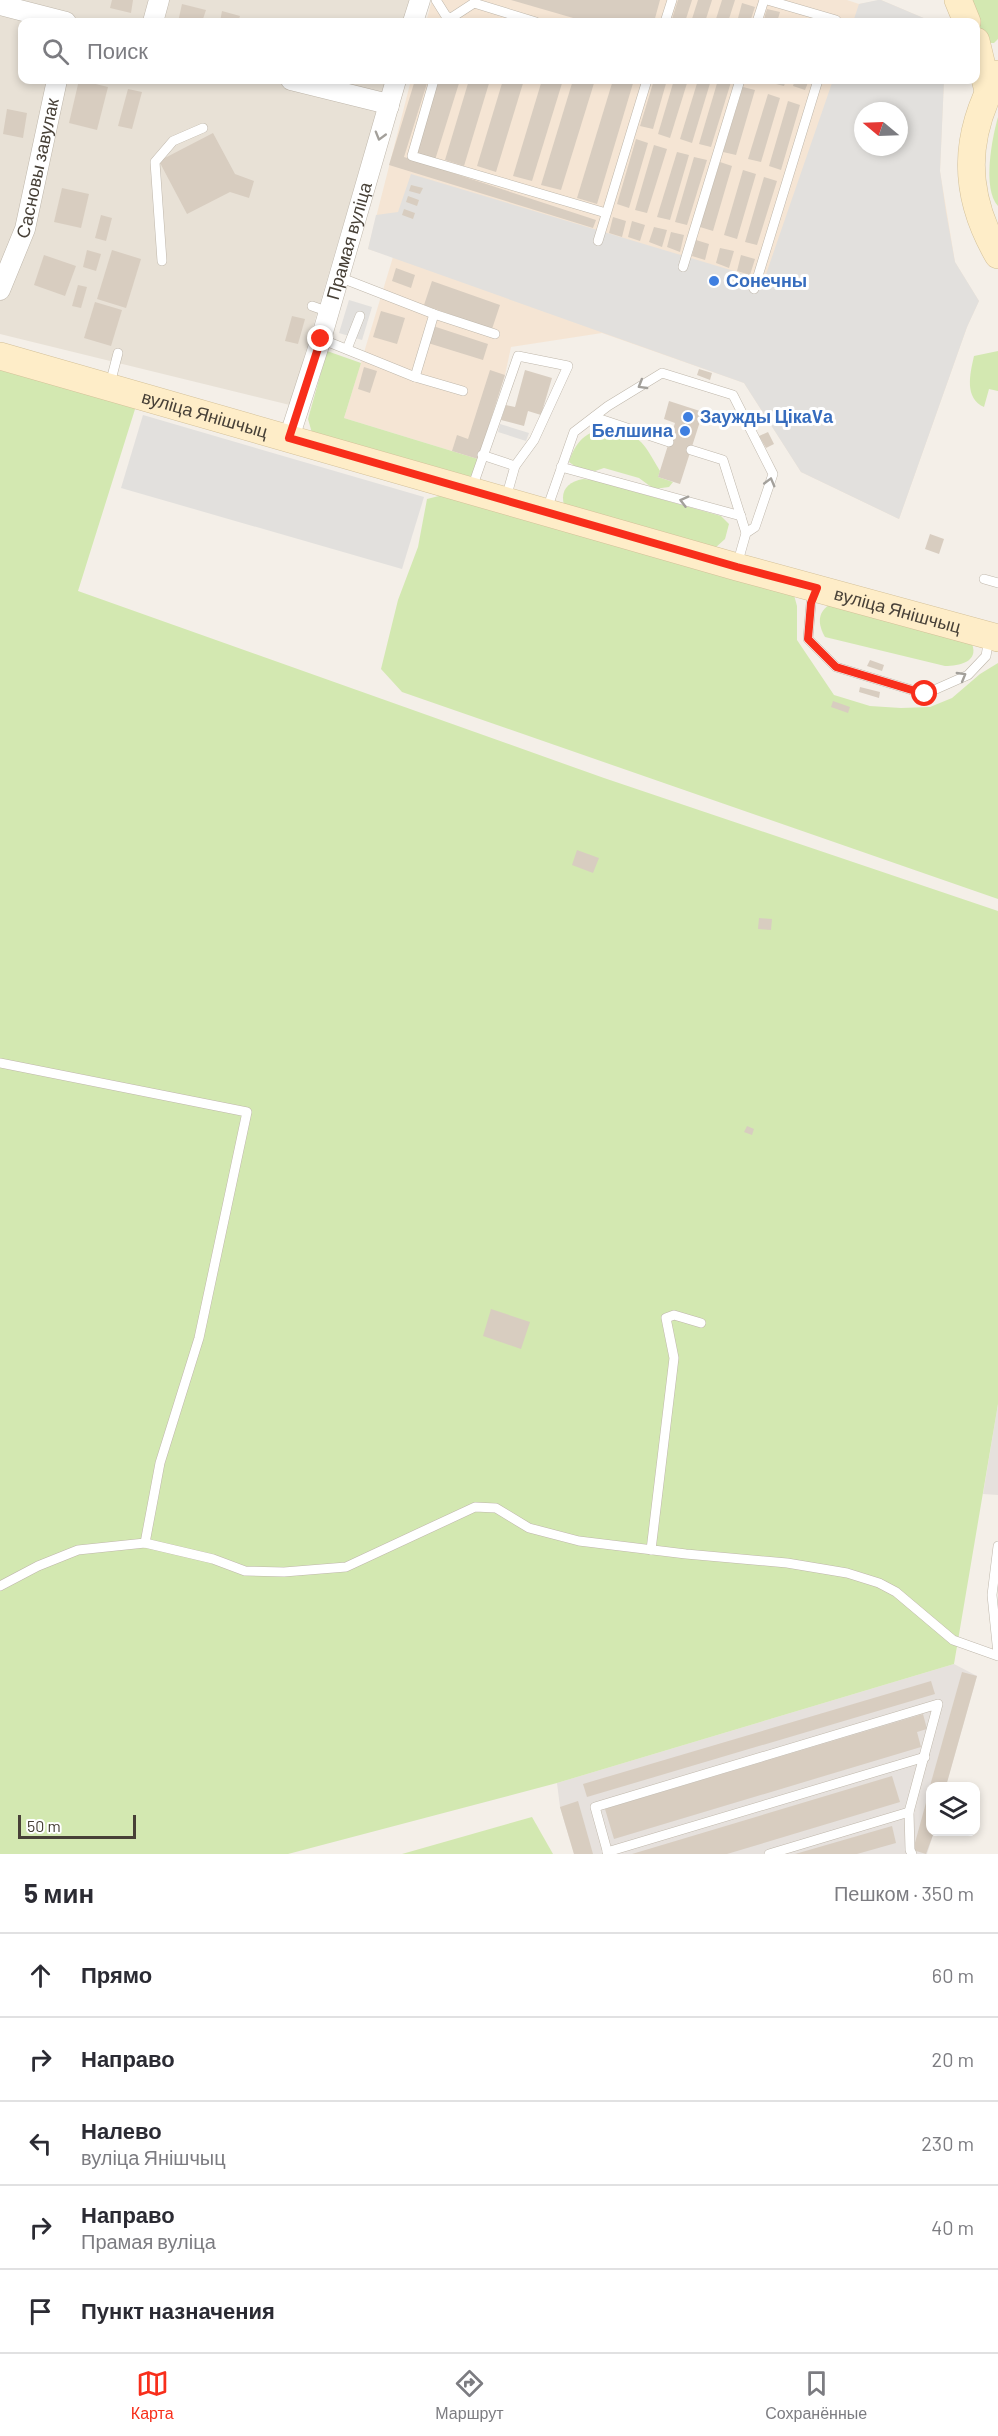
<!DOCTYPE html>
<html lang="ru">
<head>
<meta charset="utf-8">
<style>
	:root { --surface:#fff; --page:#f2f2f3; --text:#2b2b33; --muted:#7c7c81; --line:#e1e1e2; --accent:#f82e1b }
	body { margin:0; font-family:Barlow,sans-serif; background:var(--page); color:var(--text) }
	.controls { position:absolute; right:18px; bottom:18px; display:grid; overflow:hidden; border-radius:12px; box-shadow:0 3px 9px #0003 }
	.controls button { width:54px; height:54px; display:grid; place-items:center; padding:0; border:0; border-bottom:2px solid var(--line); background:var(--surface); color:var(--text); font:30px sans-serif }
	.compass { position:absolute; left:854px; top:102px; width:54px; height:54px; border-radius:50%; background:var(--surface); box-shadow:0 3px 9px #0003; rotate:289deg }
	.scale { position:absolute; left:18px; bottom:15px; width:118px; box-sizing:border-box; padding-left:6px; border:3px solid #474037; border-top:0; font-size:16px; line-height:21px; white-space:nowrap; color:#474037; -webkit-text-stroke:4px #fff; paint-order:stroke }
	.stop { position:absolute; width:18px; height:18px; margin:-14px; border:4px solid #f82e1b; border-radius:50%; background:#fff }
	.stop.end { background:#f82e1b; border-color:#fff; box-shadow:0 2px 6px #0008 }
	.list { margin:0; padding:0; list-style:none }
	h2 { display:flex; justify-content:space-between; align-items:center; height:78px; margin:0; padding:0 24px; font-size:26px }
	h2 small { font-size:20px; font-weight:400; color:var(--muted) }
	.list li { display:grid; grid-template-columns:39px 1fr auto; gap:18px; align-items:center; box-sizing:border-box; height:84px; padding:0 24px; border-top:2px solid var(--line) }
	.list b { display:block; font-size:22px; white-space:nowrap }
	.list p { margin:0; font-size:20px; white-space:nowrap; color:var(--muted) }
	.list em { font-size:20px; font-style:normal; color:var(--muted) }
	.icon { flex:none; width:33px; height:33px; fill:none; stroke:currentColor; stroke-width:2; stroke-linecap:round; stroke-linejoin:round }
	.map { position:relative; flex:none; width:998px; height:1854px; overflow:hidden }
	.search { position:absolute; background:var(--surface); box-shadow:0 3px 9px #0003; left:18px; right:18px; top:18px; height:66px; display:flex; align-items:center; gap:15px; box-sizing:border-box; padding:0 21px; border-radius:12px; color:var(--muted); font-size:22px }
	.sheet { height:498px; background:var(--surface) }
	nav { display:flex; justify-content:space-around; align-items:center; box-sizing:border-box; height:84px; border-top:2px solid var(--line); background:var(--surface); font-size:16px; color:var(--muted) }
	nav a { display:grid; justify-items:center; gap:3px }
	nav .on { color:var(--accent) }
	.map>svg:first-child { display:block }
</style>
</head>
<body>
<div class="map">
<svg width="998" height="1854" viewBox="0 0 998 1854">
	<rect width="100%" height="100%" fill="#f4efe8"/>
	<!-- residential -->
	<path fill="#e8e1d6" d="M0,0H410L403,22H22V80H386L290,405L0,334Z"/>
	<!-- commercial -->
	<g fill="#f5e5d4" fill-rule="evenodd">
		<path d="M432,0H847L859,4L881,0L933,22H426Z"/>
		<path d="M411,80H944L940,171L955,262L979,301L967,327L899,519L801,472L744,383L602,333L511,347L505,375L478,459L344,418L393,257L368,249ZM863,111H899V147H863Z"/>
	</g>
	<!-- industrial -->
	<g fill="#e6e1dd">
		<path d="M998,1404V1495L983,1494Z"/>
		<path d="M954,1664L977,1676L946,1786H930V1832H934L927,1854H574L560,1807L557,1783Z"/>
	</g>
	<!-- green -->
	<g fill="#d3e8b1">
		<path d="M966,0H998V39L994,43H988Z"/>
		<path d="M998,117V206C982,189 992,138 998,117Z"/>
		<path d="M327,351L361,363L344,418L478,459L472,475L467,479L312,433L308,419Z"/>
		<path d="M998,351V391L989,389L984,407C964,398 970,374 974,356Z"/>
		<path d="M0,370L136,406L78,591L604,778L998,911V1404L954,1664L557,1783L288,1854H0Z"/>
		<path d="M603,429C642,435 641,439 660,471L658,477L673,482L669,487L654,489L639,478L604,468L595,471L576,467L569,462C575,444 583,433 603,429Z"/>
		<path d="M583,479L593,480L721,516L729,524L725,539L715,548L564,505C560,490 568,482 583,479Z"/>
		<path d="M451,493L794,595L797,606V640L834,695L870,706L901,708L930,707L952,698L980,674L998,663V899L402,692L381,669L398,600L418,547L427,499Z"/>
		<path d="M829,605L972,644C979,662 959,666 945,666L825,637C818,625 817,613 829,605Z"/>
		<path d="M532,1817L553,1854H402Z"/>
	</g>
	<!-- parking -->
	<g fill="#e2e0dd" fill-rule="evenodd">
		<path d="M878,0H881L933,22H853L859,4Z"/>
		<path d="M833,80H944L940,171L946,212L955,262L979,301L967,327L899,519L801,472L744,383L368,249L376,215L398,212L411,174L764,280ZM863,111H899V147H863Z"/>
		<path d="M349,300L372,307L362,340L339,333Z"/>
		<path d="M143,415L424,497L402,569L121,488Z"/>
		<path d="M500,424L529,433L526,441L498,432Z"/>
	</g>
	<!-- building -->
	<g fill="#d8cdc0">
		<path d="M112,0H133L131,13L110,8Z"/>
		<path d="M511,0H660L654,22H587Z"/>
		<path d="M678,0H692L685,22H671Z"/>
		<path d="M698,0H712L705,22H691Z"/>
		<path d="M722,0H735L728,22H715Z"/>
		<path d="M742,3L755,7L750,22H737Z"/>
		<path d="M182,4L206,10L202,22H178Z"/>
		<path d="M767,9L780,12L777,22H763Z"/>
		<path d="M222,11L240,16L238,22H220Z"/>
		<path d="M79,80L108,87L97,130L69,123Z"/>
		<path d="M415,80H428L404,157L596,220L593,228L389,165Z"/>
		<path d="M438,80H460L435,160L416,154Z"/>
		<path d="M469,80H490L464,166L445,160Z"/>
		<path d="M503,80H524L496,172L477,166Z"/>
		<path d="M542,80H563L532,181L513,176Z"/>
		<path d="M573,80H595L561,190L541,185Z"/>
		<path d="M613,80H634L597,204L577,198Z"/>
		<path d="M654,80H667L653,129L640,126Z"/>
		<path d="M674,80H688L670,138L658,134Z"/>
		<path d="M698,80H711L692,143L680,139Z"/>
		<path d="M718,80L731,82L711,147L699,144Z"/>
		<path d="M773,80H786L784,86L772,83Z"/>
		<path d="M795,80H809L805,90L793,86Z"/>
		<path d="M743,87L755,90L736,155L723,152Z"/>
		<path d="M128,89L142,92L132,129L118,126Z"/>
		<path d="M768,94L780,98L761,162L748,159Z"/>
		<path d="M788,101L800,105L781,170L769,166Z"/>
		<path d="M7,109L27,113L23,138L3,134Z"/>
		<path d="M213,133L235,174L254,181L249,198L230,192L187,214L159,161Z"/>
		<path d="M636,139L648,143L629,208L617,204Z"/>
		<path d="M654,145L667,149L647,213L635,210Z"/>
		<path d="M677,152L689,155L670,220L657,217Z"/>
		<path d="M694,157L707,160L687,225L675,222Z"/>
		<path d="M720,162L732,166L713,231L700,227Z"/>
		<path d="M743,170L756,174L737,239L724,235Z"/>
		<path d="M764,177L777,181L757,245L745,242Z"/>
		<path d="M411,185L423,188L420,194L409,191Z"/>
		<path d="M62,188L89,194L81,228L54,222Z"/>
		<path d="M408,196L419,200L417,206L406,202Z"/>
		<path d="M404,209L415,213L413,219L402,215Z"/>
		<path d="M101,215L112,218L106,241L95,238Z"/>
		<path d="M613,217L626,221L622,237L609,233Z"/>
		<path d="M632,221L645,225L640,241L628,237Z"/>
		<path d="M654,227L667,230L662,247L649,242Z"/>
		<path d="M671,232L684,235L680,252L667,247Z"/>
		<path d="M696,240L709,244L705,260L692,256Z"/>
		<path d="M720,248L734,251L729,268L716,263Z"/>
		<path d="M87,250L101,254L96,271L83,267Z"/>
		<path d="M112,250L141,259L126,308L97,299Z"/>
		<path d="M44,255L76,266L65,296L34,285Z"/>
		<path d="M741,255L755,259L750,275L737,271Z"/>
		<path d="M396,268L415,275L411,288L392,281Z"/>
		<path d="M432,281L500,305L492,329L424,305Z"/>
		<path d="M78,285L87,287L81,308L72,306Z"/>
		<path d="M95,302L122,310L111,346L84,338Z"/>
		<path d="M381,311L405,318L397,344L373,337Z"/>
		<path d="M292,316L305,319L298,344L285,341Z"/>
		<path d="M433,326L488,344L483,360L428,343Z"/>
		<path d="M364,367L377,371L370,393L358,389Z"/>
		<path d="M699,369L712,373L710,380L697,375Z"/>
		<path d="M490,370L505,375L478,459L452,451L457,435L468,439Z"/>
		<path d="M525,370L552,378L541,415L528,411L524,426L501,420L506,405L515,407Z"/>
		<path d="M669,401L703,412L680,484L658,477L675,423L664,419Z"/>
		<path d="M768,432L774,444L766,448L759,436Z"/>
		<path d="M930,534L944,539L939,554L925,549Z"/>
		<path d="M870,660L884,665L882,671L867,666Z"/>
		<path d="M860,687L880,692L879,698L859,692Z"/>
		<path d="M833,701L850,707L848,713L831,707Z"/>
		<path d="M577,850L599,858L593,873L572,865Z"/>
		<path d="M759,918L772,919L771,930L758,929Z"/>
		<path d="M747,1126L754,1129L752,1135L744,1132Z"/>
		<path d="M491,1309L530,1322L521,1349L483,1336Z"/>
		<path d="M962,1672L977,1676L946,1786H930Z"/>
		<path d="M931,1681L935,1694L587,1797L583,1784Z"/>
		<path d="M923,1714L927,1729L917,1732L921,1747L614,1839L605,1809Z"/>
		<path d="M892,1776L900,1802L727,1854H632Z"/>
		<path d="M930,1788V1832H934L926,1854L913,1850Z"/>
		<path d="M578,1801L593,1854H574L560,1807Z"/>
		<path d="M892,1826L896,1843L857,1854H795Z"/>
	</g>
	<g fill="none" stroke-linecap="round" stroke-linejoin="round">
		<!-- lane casing -->
		<g stroke="#bfb7ab" stroke-width="10">
			<g id="lane">
				<path d="M436,0L446,16L451,18"/>
				<path d="M475,0L474,3L536,22"/>
				<path d="M767,0L836,20L835,22"/>
				<path d="M450,22L451,18L474,3"/>
				<path d="M665,22L672,0"/>
				<path d="M757,22L764,0"/>
				<path d="M434,80L412,156L606,213"/>
				<path d="M598,241L647,80"/>
				<path d="M162,261L155,162L173,141L203,128"/>
				<path d="M683,267L740,80"/>
				<path d="M339,277L434,314L495,334"/>
				<path d="M754,289L818,80"/>
				<path d="M312,306L329,312"/>
				<path d="M321,339L415,377L463,391"/>
				<path d="M347,349L360,316"/>
				<path d="M415,377L434,314"/>
				<path d="M110,384L118,353"/>
				<path d="M594,417L669,442"/>
				<path d="M691,450L723,460L746,533L737,565"/>
				<path d="M482,455L515,466"/>
				<path d="M561,467L741,516"/>
				<path d="M472,488L518,356L568,366L534,440L515,466L506,498"/>
				<path d="M547,509L574,432L608,406L662,373L733,395L773,474L755,527L746,533"/>
				<path d="M984,579L998,583"/>
				<path d="M815,592L811,603L808,639L836,667L925,694L968,675L986,656L989,638"/>
				<path d="M0,1063L247,1112L199,1338L160,1463L145,1543"/>
				<path d="M998,1546L992,1595L998,1654"/>
				<path d="M651,1550L674,1358L666,1318L674,1315L701,1323"/>
				<path d="M0,1586L38,1566L78,1550L145,1543L213,1559L245,1571L284,1572L346,1567L475,1507L496,1508L529,1528L579,1541L686,1554L787,1563L847,1573L879,1583L896,1592L953,1640L998,1656"/>
				<path d="M607,1852L925,1757"/>
				<path d="M608,1854L595,1807L938,1704L909,1812L910,1850L912,1854"/>
				<path d="M769,1854L909,1812"/>
			</g>
		</g>
		<!-- street casing -->
		<g stroke="#bfb7ab" stroke-width="21">
			<g id="street">
				<path d="M0,5L66,22"/>
				<path d="M153,22L159,0"/>
				<path d="M413,22L420,0"/>
				<path d="M291,80L380,102L389,106"/>
				<path id="s1" d="M0,290L25,229L57,80"/>
				<path id="s2" d="M289,438L321,339L396,80"/>
			</g>
		</g>
		<!-- secondary casing -->
		<g stroke="#d3c099" stroke-width="28">
			<g id="secondary">
				<path d="M958,0L967,22"/>
				<path d="M976,41L988,91"/>
				<path d="M998,74C963,136 962,193 998,255"/>
				<path id="s3" d="M0,356L737,567L998,638"/>
			</g>
		</g>
		<!-- lane -->
		<use href="#lane" stroke="#fff" stroke-width="9"/>
		<!-- street -->
		<use href="#street" stroke="#fff" stroke-width="20"/>
		<!-- secondary -->
		<use href="#secondary" stroke="#feedc8" stroke-width="27"/>
	</g>
	<!-- one-way arrows -->
	<defs><path id="oneway-chevron" d="M-2-3.5L2.5 0L-2 3.5" fill="none" stroke-width="1.6" stroke-linecap="round" stroke-linejoin="round" transform="scale(1.5)"/></defs>
	<g stroke="#a3a09b">
		<use href="#oneway-chevron" transform="translate(380 136) rotate(106)"/>
		<use href="#oneway-chevron" transform="translate(642 385) rotate(149)"/>
		<use href="#oneway-chevron" transform="translate(770 482) rotate(-75)"/>
		<use href="#oneway-chevron" transform="translate(684 501) rotate(-165)"/>
		<use href="#oneway-chevron" transform="translate(962 676) rotate(-30)"/>
	</g>
	<g fill="none" stroke-linecap="round" stroke-linejoin="round">
		<!-- route -->
		<path stroke="#f82e1b" stroke-width="8" d="M321,339L289,438L737,567L817,588L811,603L808,639L836,667L925,694"/>
	</g>
	<!-- markers -->
	<g fill="#3f7fe0" stroke="#fff" stroke-width="2">
		<circle cx="714" cy="281" r="6"/>
		<circle cx="688" cy="417" r="6"/>
		<circle cx="685" cy="431" r="6"/>
	</g>
	<g text-anchor="middle" stroke-width="6" stroke-linejoin="round" paint-order="stroke">
		<!-- street labels -->
		<g font-size="18" fill="#474037" stroke="#fff">
			<text dy="6" stroke="none"><textPath href="#s1" startOffset="128">Сасновы завулак</textPath></text>
			<text dy="6" stroke="none"><textPath href="#s2" startOffset="206">Прамая вуліца</textPath></text>
			<text dy="6" stroke="none"><textPath href="#s3" startOffset="213">вуліца Янішчыц</textPath></text>
			<text dy="6" stroke="none"><textPath href="#s3" startOffset="933">вуліца Янішчыц</textPath></text>
		</g>
		<!-- shop labels -->
		<g font-size="18" font-weight="bold" fill="#366cbe" stroke="#fff" text-anchor="start">
			<text x="726" y="287">Сонечны</text>
			<text x="700" y="423">Заужды ЦікаVа</text>
			<text x="673" y="437" text-anchor="end">Белшина</text>
		</g>
	</g>
</svg>
<div class="controls">
<button><svg class="icon" aria-label="layers" viewBox="0 0 24 24"><path d="M12 4l9 5-9 5-9-5zM3 14l9 5 9-5"/></svg></button>
</div>
<svg class="compass" viewBox="-18 -18 36 36"><path d="M0-13l5 13h-10z" fill="#e53935"/><path d="M0 13l5-13h-10z" fill="#7c7c81"/></svg>
<div class="scale">50 m</div>
<div class="stop" style="left:925px;top:694px"></div>
<div class="stop end" style="left:321px;top:339px"></div>
<div class="search"><svg class="icon" aria-label="search" viewBox="0 0 24 24"><circle cx="10" cy="10" r="6"/><path d="M15 15l6 6"/></svg>Поиск</div>
</div>
<section class="sheet">
<h2>5 мин<small>Пешком · 350 m</small></h2>
<ul class="list">
<li><svg class="icon" aria-label="ahead" viewBox="0 0 24 24"><path d="M12 20V5M6 11l6-6 6 6"/></svg><div><b>Прямо</b></div><em>60 m</em></li>
<li><svg class="icon" aria-label="right" viewBox="0 0 24 24"><path d="M7 20v-9h11M14 6l5 5-5 5"/></svg><div><b>Направо</b></div><em>20 m</em></li>
<li><svg class="icon" aria-label="left" viewBox="0 0 24 24"><path d="M17 20v-9H6M10 6l-5 5 5 5"/></svg><div><b>Налево</b><p>вуліца Янішчыц</p></div><em>230 m</em></li>
<li><svg class="icon" aria-label="right" viewBox="0 0 24 24"><path d="M7 20v-9h11M14 6l5 5-5 5"/></svg><div><b>Направо</b><p>Прамая вуліца</p></div><em>40 m</em></li>
<li><svg class="icon" aria-label="arrive" viewBox="0 0 24 24"><path d="M6 21V4h12l-3 4 3 4H6"/></svg><div><b>Пункт назначения</b></div></li>
</ul>
</section>
<nav>
<a class="on"><svg class="icon" aria-label="map" viewBox="0 0 24 24"><path d="M3 6l6-2 6 2 6-2v14l-6 2-6-2-6 2zM9 4v14M15 6v14"/></svg>Карта</a>
<a><svg class="icon" aria-label="directions" viewBox="0 0 24 24"><path d="M12 3l9 9-9 9-9-9zM9 14v-3h6M13 9l2 2-2 2"/></svg>Маршрут</a>
<a><svg class="icon" aria-label="saved" viewBox="0 0 24 24"><path d="M7 4h10v16l-5-4-5 4z"/></svg>Сохранённые</a>
</nav>
</body>
</html>
